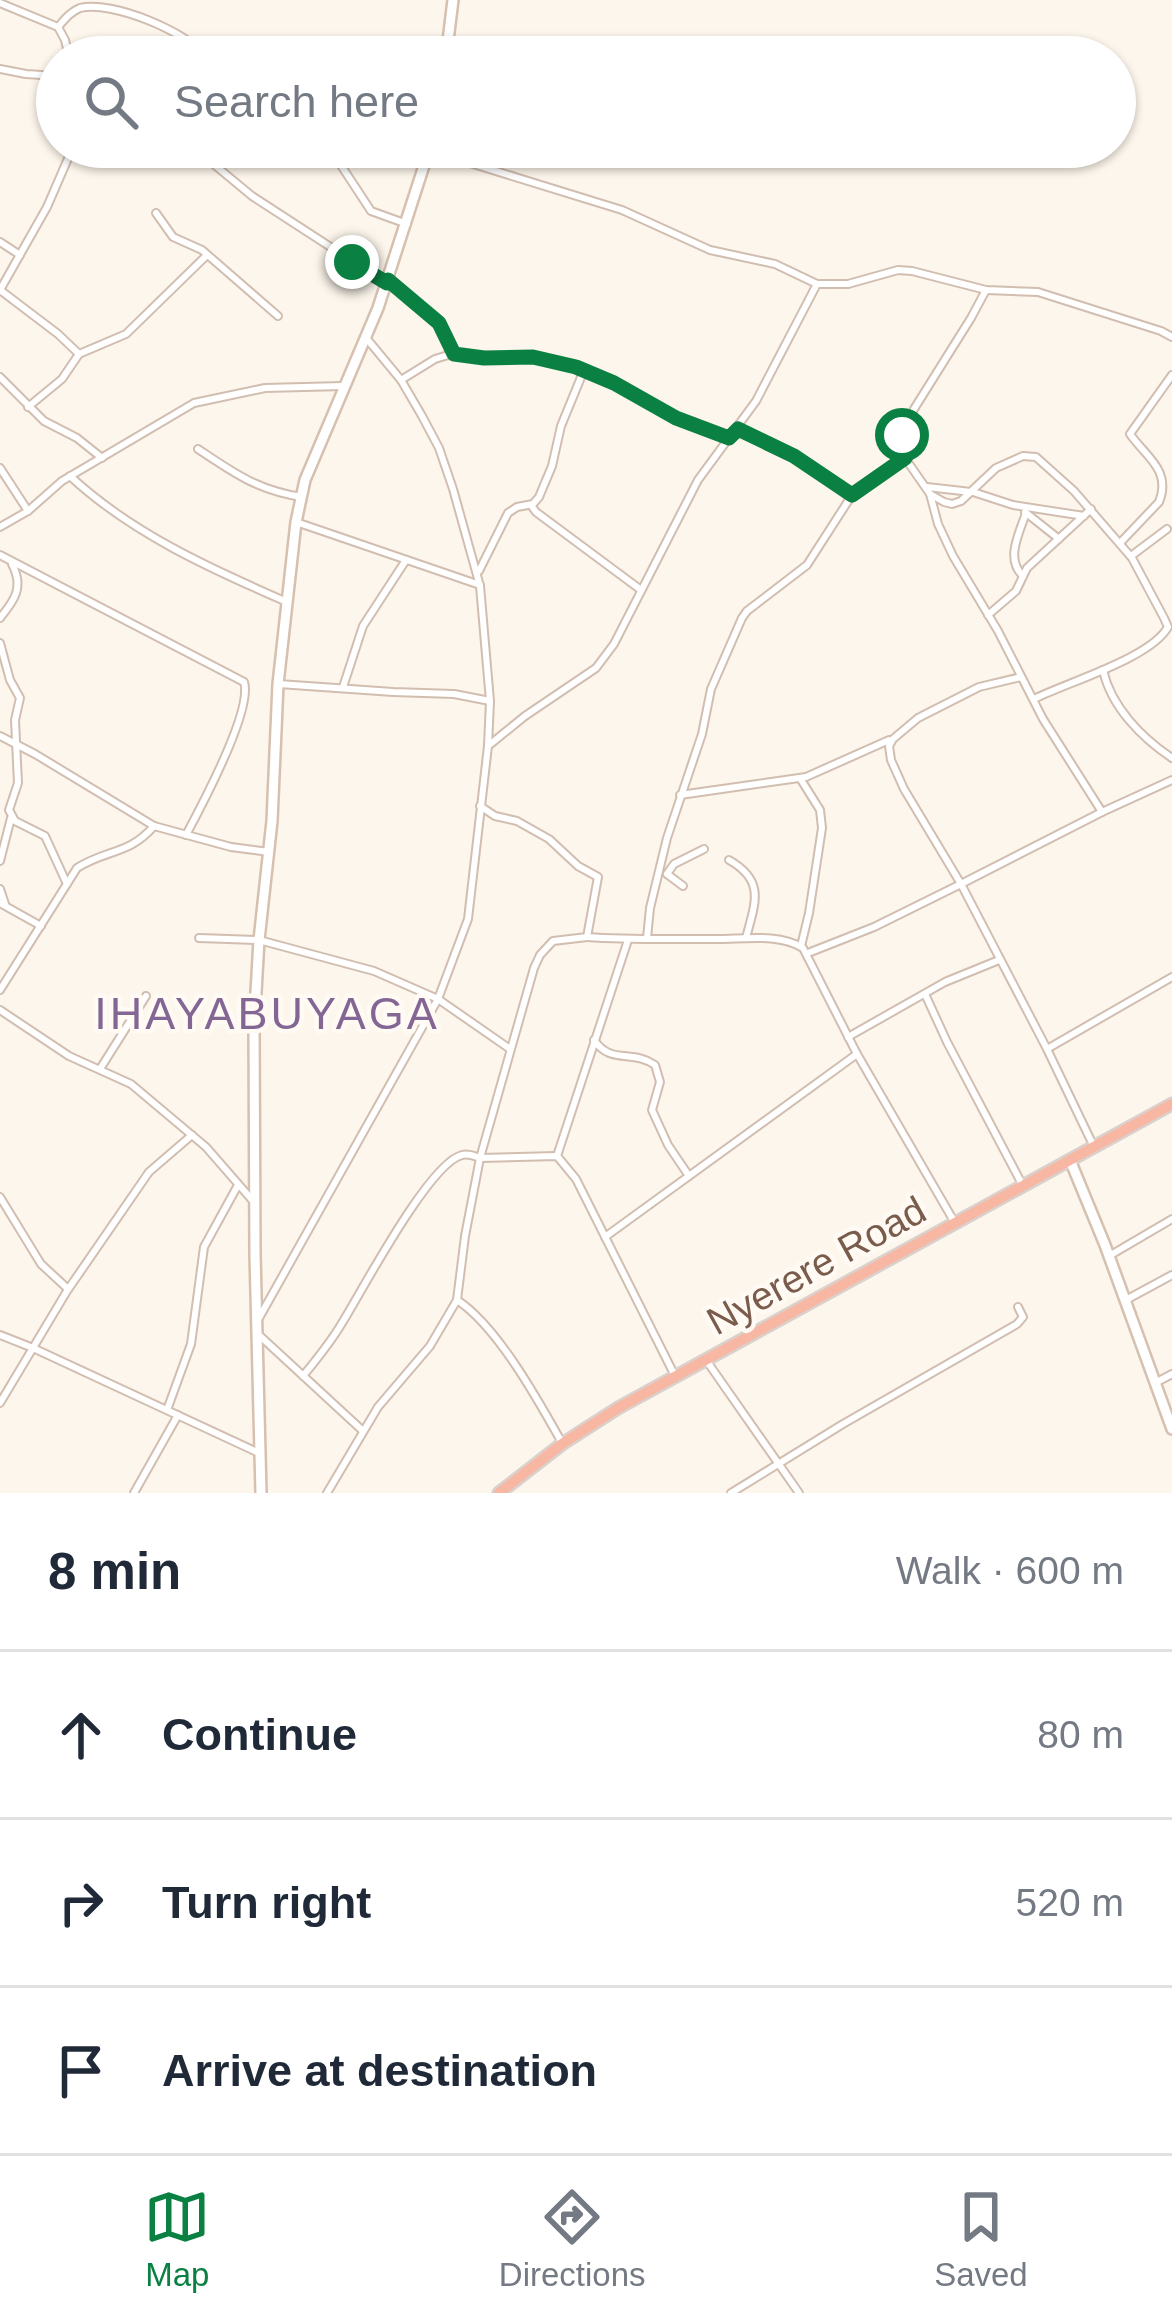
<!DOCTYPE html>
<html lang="en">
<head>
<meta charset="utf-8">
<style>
	:root { --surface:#fff; --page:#f2f2f3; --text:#1f2937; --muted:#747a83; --line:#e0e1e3; --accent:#0b8043 }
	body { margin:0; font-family:Arial,sans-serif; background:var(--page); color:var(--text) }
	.stop { position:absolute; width:36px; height:36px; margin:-27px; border:9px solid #0b8043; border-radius:50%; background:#fff }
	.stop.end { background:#0b8043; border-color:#fff; box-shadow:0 3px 12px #0008 }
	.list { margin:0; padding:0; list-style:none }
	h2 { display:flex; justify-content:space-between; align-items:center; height:156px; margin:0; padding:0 48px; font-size:51px }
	h2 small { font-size:39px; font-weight:400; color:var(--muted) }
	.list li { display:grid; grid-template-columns:78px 1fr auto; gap:36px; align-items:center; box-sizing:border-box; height:168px; padding:0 48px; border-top:3px solid var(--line) }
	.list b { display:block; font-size:45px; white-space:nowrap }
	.list em { font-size:39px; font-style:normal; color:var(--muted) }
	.icon { flex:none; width:66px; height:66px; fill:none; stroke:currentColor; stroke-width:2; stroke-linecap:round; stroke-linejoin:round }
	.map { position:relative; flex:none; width:1172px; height:1493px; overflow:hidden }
	.search { position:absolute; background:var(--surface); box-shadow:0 3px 9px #0004; left:36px; right:36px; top:36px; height:132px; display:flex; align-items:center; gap:30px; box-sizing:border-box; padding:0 42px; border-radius:66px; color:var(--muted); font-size:45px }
	.sheet { height:660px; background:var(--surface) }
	nav { display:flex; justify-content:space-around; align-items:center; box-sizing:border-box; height:168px; border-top:3px solid var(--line); background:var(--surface); font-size:33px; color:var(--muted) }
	nav a { display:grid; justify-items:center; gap:6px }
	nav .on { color:var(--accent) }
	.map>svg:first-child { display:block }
</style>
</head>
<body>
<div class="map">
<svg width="1172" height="1493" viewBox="0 0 1172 1493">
	<rect width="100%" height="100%" fill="#fdf6ec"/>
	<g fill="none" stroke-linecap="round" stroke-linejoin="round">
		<!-- street casing -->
		<g stroke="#d1beb0" stroke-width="10">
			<g id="street">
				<path d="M0,3L58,27L65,40L69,57"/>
				<path d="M58,27C65,19 70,12 80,8C112,0 187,32 207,57"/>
				<path d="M0,69L26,74L57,76"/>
				<path d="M193,147L252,196L386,283"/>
				<path d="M329,147L371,211L407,224"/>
				<path d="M403,147L473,164L622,210L710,250L775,264L817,284H848L898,270L912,271L986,290L1038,292L1161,331L1172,337"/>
				<path d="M156,213L173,237L202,250L278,316"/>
				<path d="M0,242L20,255"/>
				<path d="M388,281L439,323L454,354"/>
				<path d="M0,290L47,207L73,147"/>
				<path d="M0,290L58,334L79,354"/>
				<path d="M986,290L971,318L914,409L902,435V445L905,458L930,494L938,524L953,556L998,631L1043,719L1102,812"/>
				<path d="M0,377L44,421L77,438L102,458"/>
				<path d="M401,380L435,359L448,355L533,357L576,366L613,384L676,419L729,438"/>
				<path d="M28,407L62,379L79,354L126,334L207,255"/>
				<path d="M738,429L794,456L852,495"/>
				<path d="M198,449C234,473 257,490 302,497"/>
				<path d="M0,468L28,511"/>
				<path d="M70,476C131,533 211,569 287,602"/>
				<path d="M927,487L971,492"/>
				<path d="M973,492L1013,505L1084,516"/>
				<path d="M930,494L944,502L952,504L961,501L996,468L1023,456L1036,457L1074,491L1132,558L1164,618L1168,627C1151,658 1068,682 1034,699"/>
				<path d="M531,505L536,512L641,590"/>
				<path d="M1025,512L1059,539"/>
				<path d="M296,522L480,585"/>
				<path d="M0,527L28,511L62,481L194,403L265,388L343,386"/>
				<path d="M1120,543L1159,502C1172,470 1145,456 1130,434L1172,375"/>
				<path d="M0,555L244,682C253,710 201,807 186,835"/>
				<path d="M1131,556L1167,529"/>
				<path d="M479,571L508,513L517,507L533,504L539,497L552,466L561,426L584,370"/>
				<path d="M1023,576C1005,559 1019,534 1026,513"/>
				<path d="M988,615L1016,591L1027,568L1091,509"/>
				<path d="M0,618C15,600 24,587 12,564"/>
				<path d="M0,643L10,680L20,698L15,720L18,783L9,810L15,821L45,836L67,884"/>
				<path d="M1103,670C1111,707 1142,738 1172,758"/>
				<path d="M1021,677L979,687L918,718L893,739L889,746L891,760L904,789L961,884L1102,812L1172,780"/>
				<path d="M279,684L393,692L454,694L490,701"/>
				<path d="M343,687L363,626L406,560"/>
				<path d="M0,736L35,754L154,826L231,847L269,852"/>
				<path d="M488,746L525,716L596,668L614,644L698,480L756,401L817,284"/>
				<path d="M800,778L820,810L822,828L809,913L801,946"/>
				<path d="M680,795L806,777L889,740"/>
				<path d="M729,860C766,881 755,903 746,938"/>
				<path d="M0,861L11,818"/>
				<path d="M667,874L674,864L704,849"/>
				<path d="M667,874L683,886"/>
				<path d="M0,889L5,904"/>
				<path d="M0,903L41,926"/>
				<path d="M587,937C628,940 669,939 710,939C740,940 777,932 803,948L857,1054L955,1223"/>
				<path d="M199,938L259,940L374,971L438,999L510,1049"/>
				<path d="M647,938L650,908L667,838L702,734L711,689L742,618L747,611L807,565L852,495L904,459"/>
				<path d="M808,953L874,927L961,884L1047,1049L1094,1147"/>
				<path d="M0,990L77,868C107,849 129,855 154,826"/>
				<path d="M925,994L947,1042L1023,1186"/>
				<path d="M0,1010L69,1056L131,1084L206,1147L253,1201"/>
				<path d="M848,1037L945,982L999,960"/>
				<path d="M594,1040C611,1065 632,1049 655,1065L660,1082L652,1110L668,1145L689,1176"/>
				<path d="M1047,1049L1172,977"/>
				<path d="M100,1069L146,996"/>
				<path d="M557,1156L628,940"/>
				<path d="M0,1197L41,1264L68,1289"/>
				<path d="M605,1237L857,1054"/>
				<path d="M1109,1256L1172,1219"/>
				<path d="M457,1300C497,1326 538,1400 561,1441"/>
				<path d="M1124,1301L1172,1275"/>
				<path d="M259,1318L438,999L468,919L488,746L490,701L480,586L453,489L439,448L422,416L401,380L367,339"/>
				<path d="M0,1335L33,1348L259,1453"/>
				<path d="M260,1336L363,1431"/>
				<path d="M706,1360L799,1493"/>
				<path d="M303,1376C317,1359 331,1342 342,1323C362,1291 429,1163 462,1155C469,1153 474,1156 480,1158L557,1156L576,1179L675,1376"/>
				<path d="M1155,1383L1172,1374"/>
				<path d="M0,1403L67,1291L149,1172L192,1135"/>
				<path d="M167,1410L191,1344L204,1247L238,1185"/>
				<path d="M134,1493L178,1415"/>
				<path d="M327,1493L378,1407L430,1346L457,1300L465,1236L480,1158L534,968L540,955L553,941L587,937L598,877L578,866L549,839L517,821L495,816L480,806"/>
				<path d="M731,1493L843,1424L1017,1324L1023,1317L1018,1307"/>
			</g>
		</g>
		<!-- secondary casing -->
		<g stroke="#d6c0b0" stroke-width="14">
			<g id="secondary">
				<path d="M446,57L453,0"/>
				<path d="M1070,1160L1105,1245L1172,1429"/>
				<path d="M261,1493L255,1254L254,1027L259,940L272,821L278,684L296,522L305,480L378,308L430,147"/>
			</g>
		</g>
		<!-- highway casing -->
		<g stroke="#dad1cd" stroke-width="15">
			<path id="highway" d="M499,1493L562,1444L618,1408L1172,1104"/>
		</g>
		<!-- street -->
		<use href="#street" stroke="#fff" stroke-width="6"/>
		<!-- secondary -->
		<use href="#secondary" stroke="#fff" stroke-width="9"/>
		<!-- highway -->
		<use href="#highway" stroke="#f7b7a3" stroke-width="10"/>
	</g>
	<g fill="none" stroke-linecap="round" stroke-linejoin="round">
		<!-- route -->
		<path stroke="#0b8043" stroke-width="15" d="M352,262L387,283L388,280L439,323L454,354L484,358L533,357L576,367L614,383L676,418L729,438L738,429L794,456L852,495L905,458L902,435"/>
	</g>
	<g text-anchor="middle" stroke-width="9" stroke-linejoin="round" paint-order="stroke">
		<!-- street labels -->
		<g font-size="39" fill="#7a5c4d" stroke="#fffaf3">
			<text transform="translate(816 1265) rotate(-29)" y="14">Nyerere Road</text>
		</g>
		<!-- quarter labels -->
		<g font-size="45" letter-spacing="3" fill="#846695" stroke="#fffaf3">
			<text x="267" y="1029">IHAYABUYAGA</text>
		</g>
	</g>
</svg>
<div class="stop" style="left:902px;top:435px"></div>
<div class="stop end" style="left:352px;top:262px"></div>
<div class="search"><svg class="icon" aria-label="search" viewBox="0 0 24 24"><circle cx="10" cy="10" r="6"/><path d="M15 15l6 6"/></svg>Search here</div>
</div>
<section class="sheet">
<h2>8 min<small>Walk · 600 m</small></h2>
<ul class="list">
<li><svg class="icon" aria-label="ahead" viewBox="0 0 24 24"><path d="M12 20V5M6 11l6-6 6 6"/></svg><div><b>Continue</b></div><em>80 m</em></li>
<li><svg class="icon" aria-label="right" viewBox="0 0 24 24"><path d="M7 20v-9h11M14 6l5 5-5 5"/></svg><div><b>Turn right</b></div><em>520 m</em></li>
<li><svg class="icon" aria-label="arrive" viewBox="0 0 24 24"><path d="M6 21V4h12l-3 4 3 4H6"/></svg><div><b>Arrive at destination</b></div></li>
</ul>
</section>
<nav>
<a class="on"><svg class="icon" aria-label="map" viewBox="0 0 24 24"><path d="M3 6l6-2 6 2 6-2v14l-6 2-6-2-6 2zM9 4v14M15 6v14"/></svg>Map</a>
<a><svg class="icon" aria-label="directions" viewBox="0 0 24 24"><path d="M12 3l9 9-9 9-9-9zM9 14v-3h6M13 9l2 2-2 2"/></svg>Directions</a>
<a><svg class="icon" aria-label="saved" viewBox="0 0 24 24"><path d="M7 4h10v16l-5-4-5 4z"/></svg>Saved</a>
</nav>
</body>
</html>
